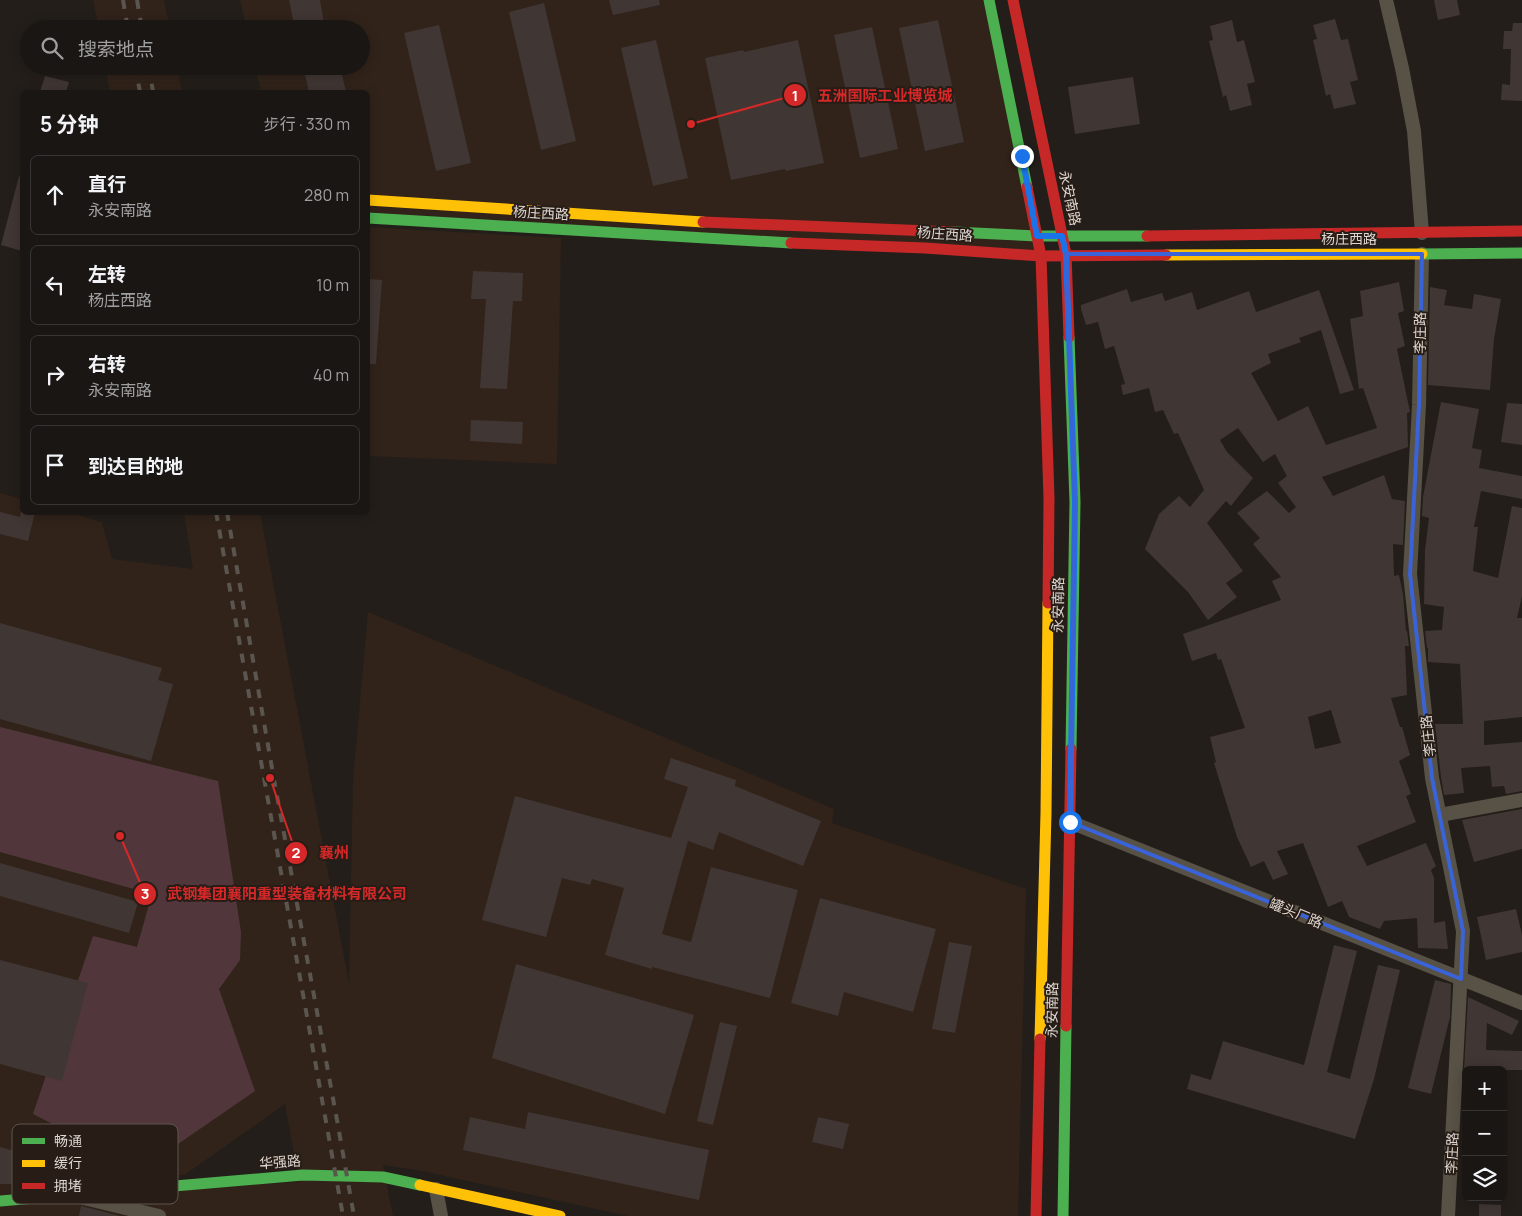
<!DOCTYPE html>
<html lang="zh">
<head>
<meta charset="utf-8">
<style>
	:root { --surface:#1a1614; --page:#231f1d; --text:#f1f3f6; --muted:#9f9fa0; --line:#383534 }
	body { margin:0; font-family:Manrope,"Noto Sans SC",sans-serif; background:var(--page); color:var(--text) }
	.controls { position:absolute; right:15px; bottom:15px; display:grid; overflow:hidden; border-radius:8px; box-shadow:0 2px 12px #0003 }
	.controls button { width:45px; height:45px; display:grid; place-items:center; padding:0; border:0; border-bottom:1px solid var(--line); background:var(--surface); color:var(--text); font:25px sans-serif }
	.stop { position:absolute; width:15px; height:15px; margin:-11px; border:4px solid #1a73e8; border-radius:50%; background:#fff }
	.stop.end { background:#1a73e8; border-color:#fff; box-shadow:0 1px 5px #0008 }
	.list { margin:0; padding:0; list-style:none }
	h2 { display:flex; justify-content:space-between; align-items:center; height:65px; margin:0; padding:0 20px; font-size:21px }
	h2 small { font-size:16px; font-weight:400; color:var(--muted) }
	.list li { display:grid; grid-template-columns:32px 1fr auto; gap:15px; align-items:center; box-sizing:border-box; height:80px; margin:0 10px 10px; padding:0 10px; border:1px solid var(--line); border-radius:8px }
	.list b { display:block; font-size:19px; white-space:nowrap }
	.list p { margin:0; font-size:16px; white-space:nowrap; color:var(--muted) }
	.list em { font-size:16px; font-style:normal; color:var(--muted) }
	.icon { flex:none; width:28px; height:28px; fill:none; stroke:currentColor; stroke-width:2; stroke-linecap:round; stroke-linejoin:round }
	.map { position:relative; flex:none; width:1522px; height:1216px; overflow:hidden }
	.search { position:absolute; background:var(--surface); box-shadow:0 2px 12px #0003; left:20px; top:20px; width:350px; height:55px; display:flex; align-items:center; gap:12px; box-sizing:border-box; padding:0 18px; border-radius:28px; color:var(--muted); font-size:19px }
	.panel { position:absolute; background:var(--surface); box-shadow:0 2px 12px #0003; left:20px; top:90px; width:350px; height:425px; border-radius:8px }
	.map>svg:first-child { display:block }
</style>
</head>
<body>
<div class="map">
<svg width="1522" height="1216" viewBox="0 0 1522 1216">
	<rect width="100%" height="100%" fill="#231e1a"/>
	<!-- built -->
	<g fill="#31231a" fill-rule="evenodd">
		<path d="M93,0H164L170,29H99Z"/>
		<path d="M240,0H989L1041,256L368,222V92H261L255,66H361V29H247Z"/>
		<path d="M105,66H177L182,92H110Z"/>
		<path d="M368,227L561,238L557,464L368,456Z"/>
		<path d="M0,493L22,499V512L70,513L102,522L112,559L193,569L184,513H260L349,983L353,781L368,612L834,809L832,823L1026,889L1018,1216H628L422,1171L383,1165L393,1216H0ZM285,1104L299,1182L79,1193L186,1174Z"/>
	</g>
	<!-- green -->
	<path fill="#51373b" d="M0,727L218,781L241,932L240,960L219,989L255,1091L178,1144L86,1141L33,1114L93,936L137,947L152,894L0,852Z"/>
	<!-- building -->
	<g fill="#403633" fill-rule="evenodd">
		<path d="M289,0H320L325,29H295Z"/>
		<path d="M609,0H659L660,5L613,15Z"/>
		<path d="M1434,0H1457L1460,15L1438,20Z"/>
		<path d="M544,3L576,141L541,150L509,12Z"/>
		<path d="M1335,19L1341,40L1348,39L1358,80L1350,82L1356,104L1334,109L1330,94L1326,96L1313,40L1317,39L1313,25Z"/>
		<path d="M938,20L964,142L925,151L899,28Z"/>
		<path d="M1232,20L1237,42L1244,40L1255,82L1247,84L1252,105L1230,111L1226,95L1223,97L1209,41L1213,40L1210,26Z"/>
		<path d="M1513,23H1522V101L1501,100L1502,84L1510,85L1511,49H1503L1504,31H1512Z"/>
		<path d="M439,25L471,163L436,171L404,33Z"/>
		<path d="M872,27L898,149L860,158L834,35Z"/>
		<path d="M656,40L688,178L653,186L621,48Z"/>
		<path d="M798,40L824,163L786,171L785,169L731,180L705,58L743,50L744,52Z"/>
		<path d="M303,66H340L346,92H309Z"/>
		<path d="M45,76L69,82L66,92H40Z"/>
		<path d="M1133,77L1140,124L1075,134L1068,87Z"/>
		<path d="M19,176L22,177V251L1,245Z"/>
		<path d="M473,271L523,273L522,301H513L507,389L480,388L486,299H471Z"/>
		<path d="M368,279L382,280L376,364H368Z"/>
		<path d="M1399,282L1404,311L1398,313L1405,346L1397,349L1410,412L1407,413L1408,447L1322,477L1333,496L1384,475L1392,499L1405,501L1403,545L1393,544L1394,576L1399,575L1403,594L1406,631H1407L1409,646H1405L1407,695L1391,698L1400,727H1402L1410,755L1399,761L1411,794L1406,796L1416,822L1357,846L1367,866L1426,843L1436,866L1431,870L1434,878V923L1445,921L1448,949L1418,948L1417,918L1384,921L1380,929L1349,917L1342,901L1328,907L1303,843L1277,851L1288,874L1273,880L1264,861L1251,867L1237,837L1214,763L1216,762L1210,737L1245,728L1221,659L1218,660L1216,653L1192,661L1183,634L1281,600L1272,581L1281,577L1253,544L1260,538L1237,513L1267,491L1289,513L1296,507L1278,483L1287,476L1275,454L1263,462L1238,428L1220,440L1227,452L1253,478L1231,506L1226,501L1207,523L1243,571L1226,583L1237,597L1208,620L1188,592L1145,549L1159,514L1179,496L1190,507L1204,490L1178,433L1174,434L1163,410L1155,412L1149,388L1123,395L1121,385L1125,384L1114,346L1105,349L1098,322L1086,325L1081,309V305L1127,289L1131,302L1162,293L1165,301L1192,292L1197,310L1249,291L1256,312L1319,290L1354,390L1340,394L1321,330L1299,338L1301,342L1268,354L1271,363L1251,373L1278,421L1308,406L1326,445L1377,428L1363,388L1359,389L1350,319L1363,316L1360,291ZM1331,710L1341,743L1315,749L1308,717Z"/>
		<path d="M1430,287L1447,290L1444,305L1472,309L1474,294L1501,299L1494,339L1490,390L1428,385Z"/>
		<path d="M1441,402L1479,409L1472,448L1482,450L1479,468L1522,476V499L1481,491L1474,527H1478L1473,571L1498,578L1512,506L1522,508V596L1517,618H1522V717L1484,721V745L1522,742V791L1506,794L1504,786L1492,787L1490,766L1461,768L1464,793L1444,795L1441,777L1435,724H1463L1460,664L1428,662V648H1427L1425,631L1442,630L1444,607L1424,604L1425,550L1429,518L1422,516L1423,497Z"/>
		<path d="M1507,403L1522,404V445L1501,442Z"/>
		<path d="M471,420L523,422L522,444L470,441Z"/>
		<path d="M0,512L20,517L21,512H35L28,541L0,534Z"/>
		<path d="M0,623L162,668L158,680L173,684L151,761L0,719Z"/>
		<path d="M671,758L736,780L735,786L821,821L803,866L719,832L713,850L688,841L662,934L691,942L711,867L798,890L770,998L652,967V969L605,955L624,888L592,879L590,885L562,878L546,937L482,920L515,796L671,838L688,787L664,779Z"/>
		<path d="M1522,809V849L1474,862L1462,820Z"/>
		<path d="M0,863L138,902L129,933L0,896Z"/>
		<path d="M820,898L936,929L913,1012L844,992L838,1016L791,1003Z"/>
		<path d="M1516,909L1522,935V952L1486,960L1477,917Z"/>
		<path d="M949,942L972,946L955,1033L932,1029Z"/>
		<path d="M1334,945L1357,951L1327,1072L1350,1079L1378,965L1400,970L1374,1079L1355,1139L1187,1089L1191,1074L1211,1080L1223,1041L1304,1065Z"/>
		<path d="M0,960L88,983L62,1081L0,1064Z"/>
		<path d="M516,964L694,1015L665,1114L492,1058Z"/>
		<path d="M1435,980L1451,984L1450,1017L1431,1094L1408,1088Z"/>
		<path d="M1468,997L1519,1021L1512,1035L1487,1023L1486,1050L1522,1051V1070H1464Z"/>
		<path d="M720,1022L737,1026L713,1125L697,1121Z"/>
		<path d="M528,1112L709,1150L699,1200L463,1150L470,1117L525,1129Z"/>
		<path d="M818,1117L849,1124L843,1149L812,1142Z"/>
		<path d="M0,1147L18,1152L75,1153L73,1183L47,1185L0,1184Z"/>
		<path d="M1479,1204L1501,1205V1216H1479Z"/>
		<path d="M81,1206L120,1216H79Z"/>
	</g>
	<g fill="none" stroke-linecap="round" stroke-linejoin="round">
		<!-- street -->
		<g stroke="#575146" stroke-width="14">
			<path d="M1386,0L1402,68L1414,131L1422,233"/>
			<path d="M1422,254L1419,405L1410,574L1432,778L1463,931L1448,1216"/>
			<path d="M1440,815L1522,800"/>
			<path d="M1070,822L1522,1003"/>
			<path d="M436,1189L441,1216"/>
			<path d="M84,1198L159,1216"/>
		</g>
		<!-- fast -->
		<g stroke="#4caf50" stroke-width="11">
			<path d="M989,0L1027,187"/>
			<path d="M368,218L791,243"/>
			<path d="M954,232L1037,236H1147"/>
			<path d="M1422,254L1522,253"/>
			<path d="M1069,337L1075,502L1071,749"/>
			<path d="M0,1201L303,1175L383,1177L420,1185"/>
			<path d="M1063,1216L1066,1026"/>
		</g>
		<!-- slow -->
		<g stroke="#ffc107" stroke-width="11">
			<path d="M368,200L703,222"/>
			<path d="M1166,255L1422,254"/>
			<path d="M1040,1039L1046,813L1048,603"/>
			<path d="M420,1185L560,1216"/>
		</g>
		<!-- jam -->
		<g stroke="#c62828" stroke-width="11">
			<path d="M1013,0L1066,254L1069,337"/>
			<path d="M1027,187L1041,256L1049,498L1048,603"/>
			<path d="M703,222L954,232"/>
			<path d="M1147,236L1522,231"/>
			<path d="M791,243L925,248L1041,256L1166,255"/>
			<path d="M1066,1026L1071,749"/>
			<path d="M1036,1216L1040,1039"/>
		</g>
		<!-- rail -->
		<g stroke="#5a554f" stroke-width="4" stroke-dasharray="9 9" stroke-linecap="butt">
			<path d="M123,0L128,29"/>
			<path d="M137,0L142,29"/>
			<path d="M135,66L140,92"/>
			<path d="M149,66L153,92"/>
			<path d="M216,512L343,1216"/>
			<path d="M227,512L275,785L337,1120L354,1216"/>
		</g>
	</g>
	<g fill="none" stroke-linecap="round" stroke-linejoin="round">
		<!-- route -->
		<path stroke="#1a73e8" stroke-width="6" d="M1022,156L1037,236H1062L1066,254L1075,502L1070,822"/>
	</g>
	<!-- marked area -->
	<path fill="none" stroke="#3a63d7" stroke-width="4" stroke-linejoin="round" d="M1066,254H1422L1419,405L1410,574L1432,778L1463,931L1461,979L1070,822L1075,502Z"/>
	<g text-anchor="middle" stroke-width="4" stroke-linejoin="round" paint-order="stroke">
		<!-- street labels -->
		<g font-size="14" fill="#ded7d2" stroke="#271d16">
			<text transform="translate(1070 198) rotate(78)" y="5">永安南路</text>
			<text transform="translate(541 213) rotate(3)" y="5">杨庄西路</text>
			<text transform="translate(945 234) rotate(4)" y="5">杨庄西路</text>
			<text x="1349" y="244">杨庄西路</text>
			<text transform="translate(1420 333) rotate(-89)" y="5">李庄路</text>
			<text transform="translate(1058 605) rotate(-89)" y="5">永安南路</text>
			<text transform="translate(1428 736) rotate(-96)" y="5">李庄路</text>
			<text transform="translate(1296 913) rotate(22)" y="5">罐头厂路</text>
			<text transform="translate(1052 1010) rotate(-89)" y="5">永安南路</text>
			<text transform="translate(1452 1153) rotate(-87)" y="5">李庄路</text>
			<text transform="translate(280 1162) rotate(-4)" y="5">华强路</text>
		</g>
	</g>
	<!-- legend -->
	<rect x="12" y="1124" width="166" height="80" rx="8" fill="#271d16" stroke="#5e554e" stroke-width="1"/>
	<rect x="22" y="1138" width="23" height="6" fill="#4caf50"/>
	<rect x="22" y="1160" width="23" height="7" fill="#ffc107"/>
	<rect x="22" y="1183" width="23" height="6" fill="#c62828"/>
	<g font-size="14" fill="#ded7d2">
		<text x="54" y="1146">畅通</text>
		<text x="54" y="1168">缓行</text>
		<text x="54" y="1191">拥堵</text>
	</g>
	<!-- callouts -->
	<path fill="none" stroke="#d62828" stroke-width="2" d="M691 124L795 95M270 778L296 853M120 836L145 894"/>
	<g fill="#d62828" stroke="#271d16" stroke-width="2">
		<circle cx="691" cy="124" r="5"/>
		<circle cx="270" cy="778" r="5"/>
		<circle cx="120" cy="836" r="5"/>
		<circle cx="795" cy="95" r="12"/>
		<circle cx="296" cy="853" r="12"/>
		<circle cx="145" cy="894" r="12"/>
	</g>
	<g font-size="15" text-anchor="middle" font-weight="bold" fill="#fff">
		<text x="795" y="101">1</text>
		<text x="296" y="858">2</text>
		<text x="145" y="899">3</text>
	</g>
	<g font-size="15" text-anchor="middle" font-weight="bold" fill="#d62828" stroke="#271d16" stroke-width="4" stroke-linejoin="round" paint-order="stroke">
		<text x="885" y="101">五洲国际工业博览城</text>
		<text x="334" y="858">襄州</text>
		<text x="287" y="899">武钢集团襄阳重型装备材料有限公司</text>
	</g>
</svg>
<div class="controls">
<button>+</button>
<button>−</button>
<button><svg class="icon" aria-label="layers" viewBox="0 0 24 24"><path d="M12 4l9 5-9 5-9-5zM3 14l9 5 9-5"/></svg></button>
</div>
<div class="stop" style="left:1070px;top:822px"></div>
<div class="stop end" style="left:1022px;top:156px"></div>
<div class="search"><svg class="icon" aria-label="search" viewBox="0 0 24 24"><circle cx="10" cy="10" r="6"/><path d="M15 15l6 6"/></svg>搜索地点</div>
<section class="panel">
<h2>5 分钟<small>步行 · 330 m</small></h2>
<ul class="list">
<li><svg class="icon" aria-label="ahead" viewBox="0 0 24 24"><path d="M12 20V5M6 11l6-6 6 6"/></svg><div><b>直行</b><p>永安南路</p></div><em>280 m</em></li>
<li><svg class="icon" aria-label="left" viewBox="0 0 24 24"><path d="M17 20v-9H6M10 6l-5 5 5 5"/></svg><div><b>左转</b><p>杨庄西路</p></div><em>10 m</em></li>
<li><svg class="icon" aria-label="right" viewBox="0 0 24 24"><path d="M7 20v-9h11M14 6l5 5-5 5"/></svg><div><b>右转</b><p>永安南路</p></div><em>40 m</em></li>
<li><svg class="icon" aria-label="arrive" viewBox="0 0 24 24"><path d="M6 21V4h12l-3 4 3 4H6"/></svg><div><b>到达目的地</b></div></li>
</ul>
</section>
</div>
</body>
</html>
